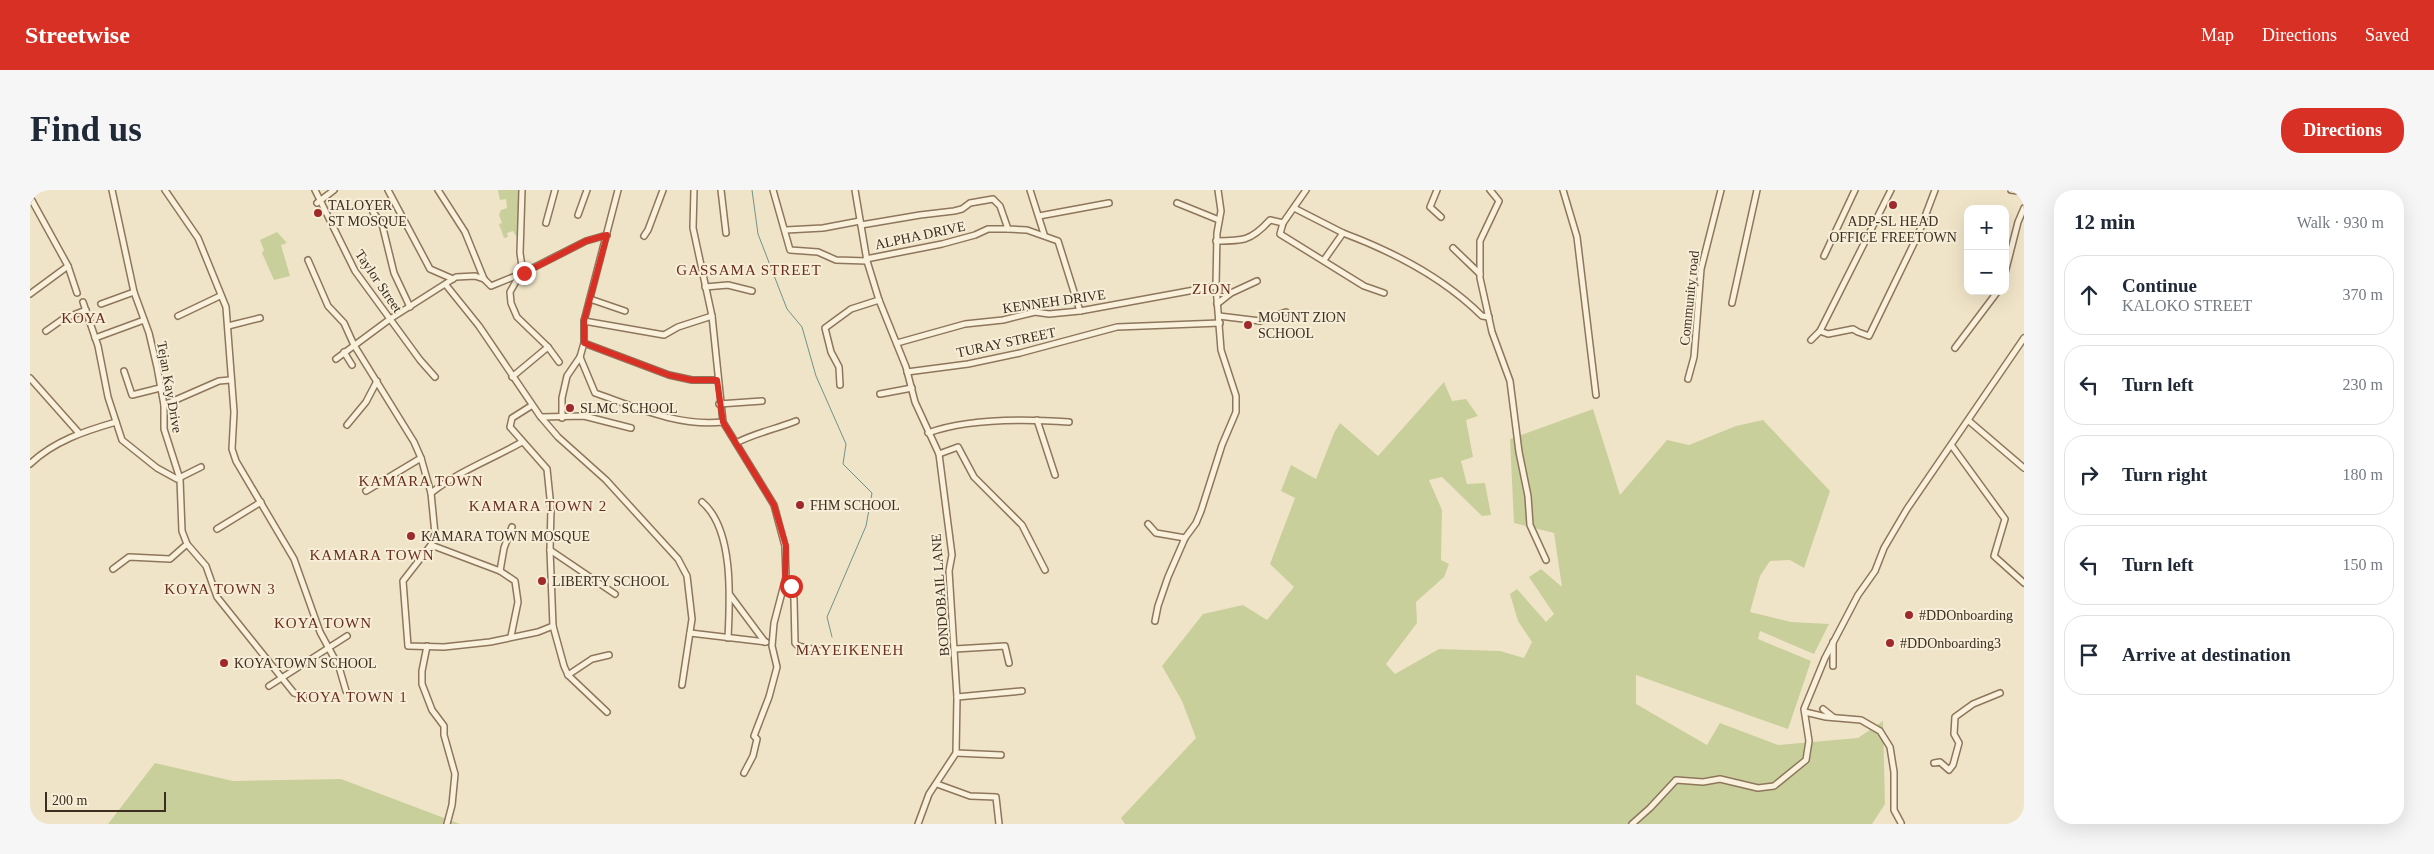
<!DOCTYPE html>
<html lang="en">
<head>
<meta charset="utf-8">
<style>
	:root { --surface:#fff; --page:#f6f6f7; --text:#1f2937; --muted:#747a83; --line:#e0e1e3; --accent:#d93025 }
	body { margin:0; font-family:Georgia,serif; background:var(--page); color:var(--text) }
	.controls { position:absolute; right:15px; top:15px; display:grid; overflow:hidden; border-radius:10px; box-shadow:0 5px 20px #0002 }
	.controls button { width:45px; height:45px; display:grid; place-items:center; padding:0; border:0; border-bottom:1px solid var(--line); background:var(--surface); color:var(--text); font:25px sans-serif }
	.scale { position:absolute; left:15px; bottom:12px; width:121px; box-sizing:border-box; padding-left:5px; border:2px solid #3d2e20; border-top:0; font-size:14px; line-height:18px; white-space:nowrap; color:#3d2e20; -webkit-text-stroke:4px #f7eed8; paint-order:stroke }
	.stop { position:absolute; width:15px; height:15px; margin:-11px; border:4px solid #d93025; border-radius:50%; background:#fff }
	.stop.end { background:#d93025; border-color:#fff; box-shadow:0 1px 5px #0008 }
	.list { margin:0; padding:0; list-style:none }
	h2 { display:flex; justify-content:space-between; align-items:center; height:65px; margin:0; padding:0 20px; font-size:21px }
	h2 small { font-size:16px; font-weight:400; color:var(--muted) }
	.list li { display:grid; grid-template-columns:32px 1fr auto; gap:15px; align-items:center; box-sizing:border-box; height:80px; margin:0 10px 10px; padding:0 10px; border:1px solid var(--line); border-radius:20px }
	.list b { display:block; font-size:19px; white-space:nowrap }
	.list p { margin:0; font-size:16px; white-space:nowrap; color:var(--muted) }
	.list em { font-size:16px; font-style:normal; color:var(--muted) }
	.icon { flex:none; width:28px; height:28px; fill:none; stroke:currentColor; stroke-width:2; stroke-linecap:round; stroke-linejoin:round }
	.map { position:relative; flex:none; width:1994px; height:634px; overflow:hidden; border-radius:20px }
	header { display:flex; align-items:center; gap:30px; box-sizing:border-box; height:70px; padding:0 25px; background:var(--accent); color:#fff }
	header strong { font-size:24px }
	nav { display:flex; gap:28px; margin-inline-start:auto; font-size:18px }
	.intro { display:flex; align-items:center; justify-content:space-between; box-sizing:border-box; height:120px; padding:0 30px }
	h1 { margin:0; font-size:35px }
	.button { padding:12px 22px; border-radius:20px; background:var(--accent); color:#fff; font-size:18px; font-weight:700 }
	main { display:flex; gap:30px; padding:0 30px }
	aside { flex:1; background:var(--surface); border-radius:20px; box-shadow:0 5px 20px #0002 }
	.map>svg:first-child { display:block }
</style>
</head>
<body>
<header>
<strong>Streetwise</strong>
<nav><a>Map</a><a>Directions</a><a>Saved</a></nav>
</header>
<div class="intro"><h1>Find us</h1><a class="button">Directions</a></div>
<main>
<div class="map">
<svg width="1994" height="634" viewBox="0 0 1994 634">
	<rect width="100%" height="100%" fill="#f0e4c8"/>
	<!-- green -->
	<g fill="#c9cf9b">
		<path d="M468,0H490L489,47L486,46L483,41L477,43L478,47L474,48L469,34L472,33L469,25L471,20L477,18L476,9L470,10Z"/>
		<path d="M247,42L257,53L251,55L260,86L244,90L232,63L234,60L230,50Z"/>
		<path d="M1414,192L1422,211L1436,209L1448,226L1436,230L1443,267L1431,271L1437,294L1455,293L1461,325L1452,326L1412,287L1399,290L1412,320L1411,370L1419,374L1414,387L1386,412L1387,433L1356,474L1365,484L1409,459L1470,461L1494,468L1502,452L1488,431L1480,404L1487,399L1516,432L1524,424L1499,387L1511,379L1532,397L1524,343L1484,333L1480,249L1563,219L1590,305L1637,250L1659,255L1706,236L1733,230L1800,301L1774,378L1760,370L1740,371L1730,386L1720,422L1761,432L1799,434L1784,464L1730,441L1728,449L1781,471L1758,539L1606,485V514L1677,555L1690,533L1748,555L1828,548L1853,531L1855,614L1842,634H1095L1091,628L1166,548L1152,511L1132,476L1173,424L1213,415L1237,430L1264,397L1240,374L1265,308L1251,301L1261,275L1286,289L1304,243L1310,233L1348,266Z"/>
		<path d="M125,573L203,591L311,589L430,634H78Z"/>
	</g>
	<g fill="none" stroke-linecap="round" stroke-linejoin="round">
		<!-- stream -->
		<path stroke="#6f938a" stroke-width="1" d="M722,0L728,44L757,119L772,137L786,186L816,254L813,274L842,303L836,336L797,427L802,447"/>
		<!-- minor casing -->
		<g stroke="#8d765c" stroke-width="8">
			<g id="minor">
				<path d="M82,0L104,102L119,143L127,177L134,215V239L150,289L152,341L157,354L176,376L187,407L264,503L274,506"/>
				<path d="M135,0L168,48L196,117L204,222L202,259L206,271L264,369L290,442L309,477L316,501"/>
				<path d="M285,0L325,81L390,170L405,187"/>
				<path d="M358,0L400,79L423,89"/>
				<path d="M408,0L435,42L454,89L461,96L493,83L556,51L577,45"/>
				<path d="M492,0L490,63L493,83"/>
				<path d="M664,0L663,38L682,126L693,232L744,315L755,356L756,387L744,433L742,456L747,477L739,507L724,546L727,549L723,566L714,583"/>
				<path d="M691,0L696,43"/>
				<path d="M743,0L760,60L788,62L806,70L837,71"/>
				<path d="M825,0L837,71L849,110L876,177L885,212L909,264L922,365L919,381L927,507L926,563L899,604L888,634"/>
				<path d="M1000,0L1014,44"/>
				<path d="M1276,0L1253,33L1250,44L1334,96L1354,103"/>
				<path d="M1407,0L1400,17L1411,27"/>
				<path d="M1460,0L1469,11L1450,51V88L1462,142L1480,191L1489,262L1498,306L1500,335L1516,370"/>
				<path d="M1533,0L1547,47L1566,205"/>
				<path d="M1981,0L1994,2"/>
				<path d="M0,7L38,76L0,104"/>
				<path d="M287,13L304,0"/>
				<path d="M1147,13L1189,30"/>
				<path d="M1264,18L1313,43"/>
				<path d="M343,22L352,34L364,83L380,117"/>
				<path d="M548,25L557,0"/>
				<path d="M1009,26L1079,13"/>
				<path d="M516,33L525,0"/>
				<path d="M831,35L890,25L924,21L932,19L940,13L963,9L970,16L978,39L997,40L1028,51L1050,121"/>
				<path d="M756,40L793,38L830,31"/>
				<path d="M614,46L618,40L633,0"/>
				<path d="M1186,51C1213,51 1221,51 1240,30L1253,33"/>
				<path d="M1423,58L1450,84"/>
				<path d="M1794,66L1825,0"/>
				<path d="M836,69L912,54L945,45L958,39H978"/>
				<path d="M278,70L298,116L314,133L324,155L384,252L391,268L401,303L405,344L401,355L373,391L378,456L414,457L460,452L508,442L523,436"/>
				<path d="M1294,70L1313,43C1364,62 1413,87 1452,126L1459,127"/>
				<path d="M38,76L47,103"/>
				<path d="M1975,83L1988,32L1994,18"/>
				<path d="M489,86L480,102L481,113L487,127L518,157L529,172"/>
				<path d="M416,95L449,136L510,226L528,247L576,290L648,369L657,386L662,429L652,495"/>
				<path d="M675,97L698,95L722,101"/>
				<path d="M560,109L595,121"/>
				<path d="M53,112L68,156L78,207L92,250L127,278L147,289L171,277"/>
				<path d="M1702,113L1727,0"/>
				<path d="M71,114L104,102"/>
				<path d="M1187,114L1201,103L1227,91"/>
				<path d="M148,126L190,106"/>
				<path d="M1189,126L1230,131L1256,122"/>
				<path d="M554,131L634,145L648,137L682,126"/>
				<path d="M198,136L230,128"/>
				<path d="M16,141L33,129L56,120"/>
				<path d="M1790,141L1861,0"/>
				<path d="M65,148L114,130"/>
				<path d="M1781,150L1790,141L1798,144L1823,139L1828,142L1839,146L1888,45L1905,0"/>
				<path d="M554,153L639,185L662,190H687"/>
				<path d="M867,153L935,134L973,130L1005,122L1019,124L1050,121L1186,96"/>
				<path d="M1925,158L1968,101"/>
				<path d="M314,162L322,175"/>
				<path d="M550,167L565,203C605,217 649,237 693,232"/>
				<path d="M306,169L360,129L426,87L445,86L454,89"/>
				<path d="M94,181L102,205L130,198"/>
				<path d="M877,182L938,174L990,163L1087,137L1190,133"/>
				<path d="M482,187L518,157"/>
				<path d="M0,188L48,242"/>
				<path d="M1658,189L1664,167L1671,79L1691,0"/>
				<path d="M810,195L809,177L801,162L795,138L821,119L849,110"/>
				<path d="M850,204L882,198"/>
				<path d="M689,214L732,211"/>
				<path d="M134,215L189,191L200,190"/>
				<path d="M501,216L482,228L480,237L517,279L521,318L520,360L523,436L534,476L538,485L577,522"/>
				<path d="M511,227L554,226L601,238"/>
				<path d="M532,228V208L537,186L550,167L554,153V131L588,0"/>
				<path d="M1007,230L1025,285"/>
				<path d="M1939,231L1994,278"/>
				<path d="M317,235L336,212L347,191"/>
				<path d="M898,243C939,228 995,229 1039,232"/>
				<path d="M706,253C725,243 746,239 766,231"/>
				<path d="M1922,256L1975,329L1964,366L1994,393"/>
				<path d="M909,264L928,257L944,287L992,335L1015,380"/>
				<path d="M0,274C24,251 55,241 86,232"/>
				<path d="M336,301L391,268"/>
				<path d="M401,303C429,281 462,269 492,252"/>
				<path d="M672,312C704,339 700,409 698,448"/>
				<path d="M1118,334L1126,343L1155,348"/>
				<path d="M187,339L231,312"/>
				<path d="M401,355L470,381L485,391L488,412L481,446"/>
				<path d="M520,360L585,404"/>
				<path d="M83,379L99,367L140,369L157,354"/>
				<path d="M470,381L474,358L482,337"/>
				<path d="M755,393L761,396L764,409L765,453L768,456L791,461"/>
				<path d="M700,405L735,452"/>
				<path d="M1125,431L1128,416L1138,387L1155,348L1166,333L1171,321L1192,255L1206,222V206L1191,160L1186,96L1187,43L1191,21L1188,0"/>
				<path d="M660,443L736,452"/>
				<path d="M397,456L392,481V494L402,520L414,536V545L425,584L422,615L417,634"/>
				<path d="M925,459L975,456L979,473"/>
				<path d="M1803,476V452"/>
				<path d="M538,485L562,469L579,465"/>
				<path d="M239,496L317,446"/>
				<path d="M927,507L992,501"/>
				<path d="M1793,519L1803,527"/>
				<path d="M1775,522L1796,527L1831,530L1850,541L1860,557L1864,582V620L1871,633"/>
				<path d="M926,563L971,565"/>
				<path d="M1904,573L1910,572L1919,580L1923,575L1929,553L1924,544L1925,527L1943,514L1970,503"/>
				<path d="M907,594L940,606L966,607L969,634"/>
				<path d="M1602,634L1620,618L1646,590L1673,592L1690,589L1728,598L1744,596L1776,570L1779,551L1774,519L1795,468L1828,405L1845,381L1854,358L1877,319L1994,148"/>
			</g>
		</g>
		<!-- minor -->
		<use href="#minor" stroke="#faf1dc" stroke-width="5"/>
	</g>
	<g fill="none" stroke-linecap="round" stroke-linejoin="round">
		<!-- route -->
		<path stroke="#d93025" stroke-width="6" d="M494,83L556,51L577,45L554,131V153L639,185L662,190H687L693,232L744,315L756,356L755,393L761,396"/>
	</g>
	<!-- markers -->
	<g fill="#9e2a2b" stroke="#f7eed8" stroke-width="2">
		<circle cx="1863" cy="15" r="5"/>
		<circle cx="288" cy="23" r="5"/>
		<circle cx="1218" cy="135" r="5"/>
		<circle cx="540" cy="218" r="5"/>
		<circle cx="770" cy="315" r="5"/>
		<circle cx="381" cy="346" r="5"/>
		<circle cx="512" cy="391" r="5"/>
		<circle cx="1879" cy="425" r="5"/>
		<circle cx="1860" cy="453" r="5"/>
		<circle cx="194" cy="473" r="5"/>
	</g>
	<g text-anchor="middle" stroke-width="4" stroke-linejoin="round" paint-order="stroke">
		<!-- poi labels -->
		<g font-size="14" fill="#3d2e20" stroke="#f7eed8" text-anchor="start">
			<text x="298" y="20">TALOYER<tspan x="298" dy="16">ST MOSQUE</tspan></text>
			<text x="1863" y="36" text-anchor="middle">ADP-SL HEAD<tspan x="1863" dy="16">OFFICE FREETOWN</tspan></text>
			<text x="1228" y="132">MOUNT ZION<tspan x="1228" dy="16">SCHOOL</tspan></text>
			<text x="550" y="223">SLMC SCHOOL</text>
			<text x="780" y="320">FHM SCHOOL</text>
			<text x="391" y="351">KAMARA TOWN MOSQUE</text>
			<text x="522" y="396">LIBERTY SCHOOL</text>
			<text x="1889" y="430">#DDOnboarding</text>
			<text x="1870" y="458">#DDOnboarding3</text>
			<text x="204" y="478">KOYA TOWN SCHOOL</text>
		</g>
		<!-- street labels -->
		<g font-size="14" fill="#3d2e20" stroke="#f7eed8">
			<text transform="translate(890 45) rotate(-12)" y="5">ALPHA DRIVE</text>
			<text transform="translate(349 91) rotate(56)" y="5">Taylor Street</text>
			<text transform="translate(1659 108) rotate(-84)" y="5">Community road</text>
			<text transform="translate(1024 111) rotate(-8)" y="5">KENNEH DRIVE</text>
			<text transform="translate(976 152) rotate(-12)" y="5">TURAY STREET</text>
			<text transform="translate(140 197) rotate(80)" y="5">Tejan Kay Drive</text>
			<text transform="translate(910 405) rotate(-94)" y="5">BONDOBAIL LANE</text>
		</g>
		<!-- neighbourhood labels -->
		<g font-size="15" letter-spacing="1" fill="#6b2e1e" stroke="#f7eed8">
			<text x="719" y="85">GASSAMA STREET</text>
			<text x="1182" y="104">ZION</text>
			<text x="54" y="133">KOYA</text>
			<text x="391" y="296">KAMARA TOWN</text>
			<text x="508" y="321">KAMARA TOWN 2</text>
			<text x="342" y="370">KAMARA TOWN</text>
			<text x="190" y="404">KOYA TOWN 3</text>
			<text x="293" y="438">KOYA TOWN</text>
			<text x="820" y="465">MAYEIKENEH</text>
			<text x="322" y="512">KOYA TOWN 1</text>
		</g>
	</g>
</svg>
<div class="controls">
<button>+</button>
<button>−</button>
</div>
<div class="scale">200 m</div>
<div class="stop" style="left:761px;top:396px"></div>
<div class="stop end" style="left:494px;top:83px"></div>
</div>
<aside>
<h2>12 min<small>Walk · 930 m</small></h2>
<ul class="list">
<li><svg class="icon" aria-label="ahead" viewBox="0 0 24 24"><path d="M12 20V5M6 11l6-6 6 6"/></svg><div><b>Continue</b><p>KALOKO STREET</p></div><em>370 m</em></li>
<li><svg class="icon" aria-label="left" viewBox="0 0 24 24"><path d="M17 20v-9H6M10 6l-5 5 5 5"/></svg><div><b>Turn left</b></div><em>230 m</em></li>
<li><svg class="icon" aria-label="right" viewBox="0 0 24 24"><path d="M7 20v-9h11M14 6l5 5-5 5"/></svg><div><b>Turn right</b></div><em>180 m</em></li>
<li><svg class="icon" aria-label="left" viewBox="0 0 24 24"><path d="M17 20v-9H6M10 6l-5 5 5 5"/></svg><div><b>Turn left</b></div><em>150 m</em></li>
<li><svg class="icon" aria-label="arrive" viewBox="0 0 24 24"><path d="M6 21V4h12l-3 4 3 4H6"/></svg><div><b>Arrive at destination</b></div></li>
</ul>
</aside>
</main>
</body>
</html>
